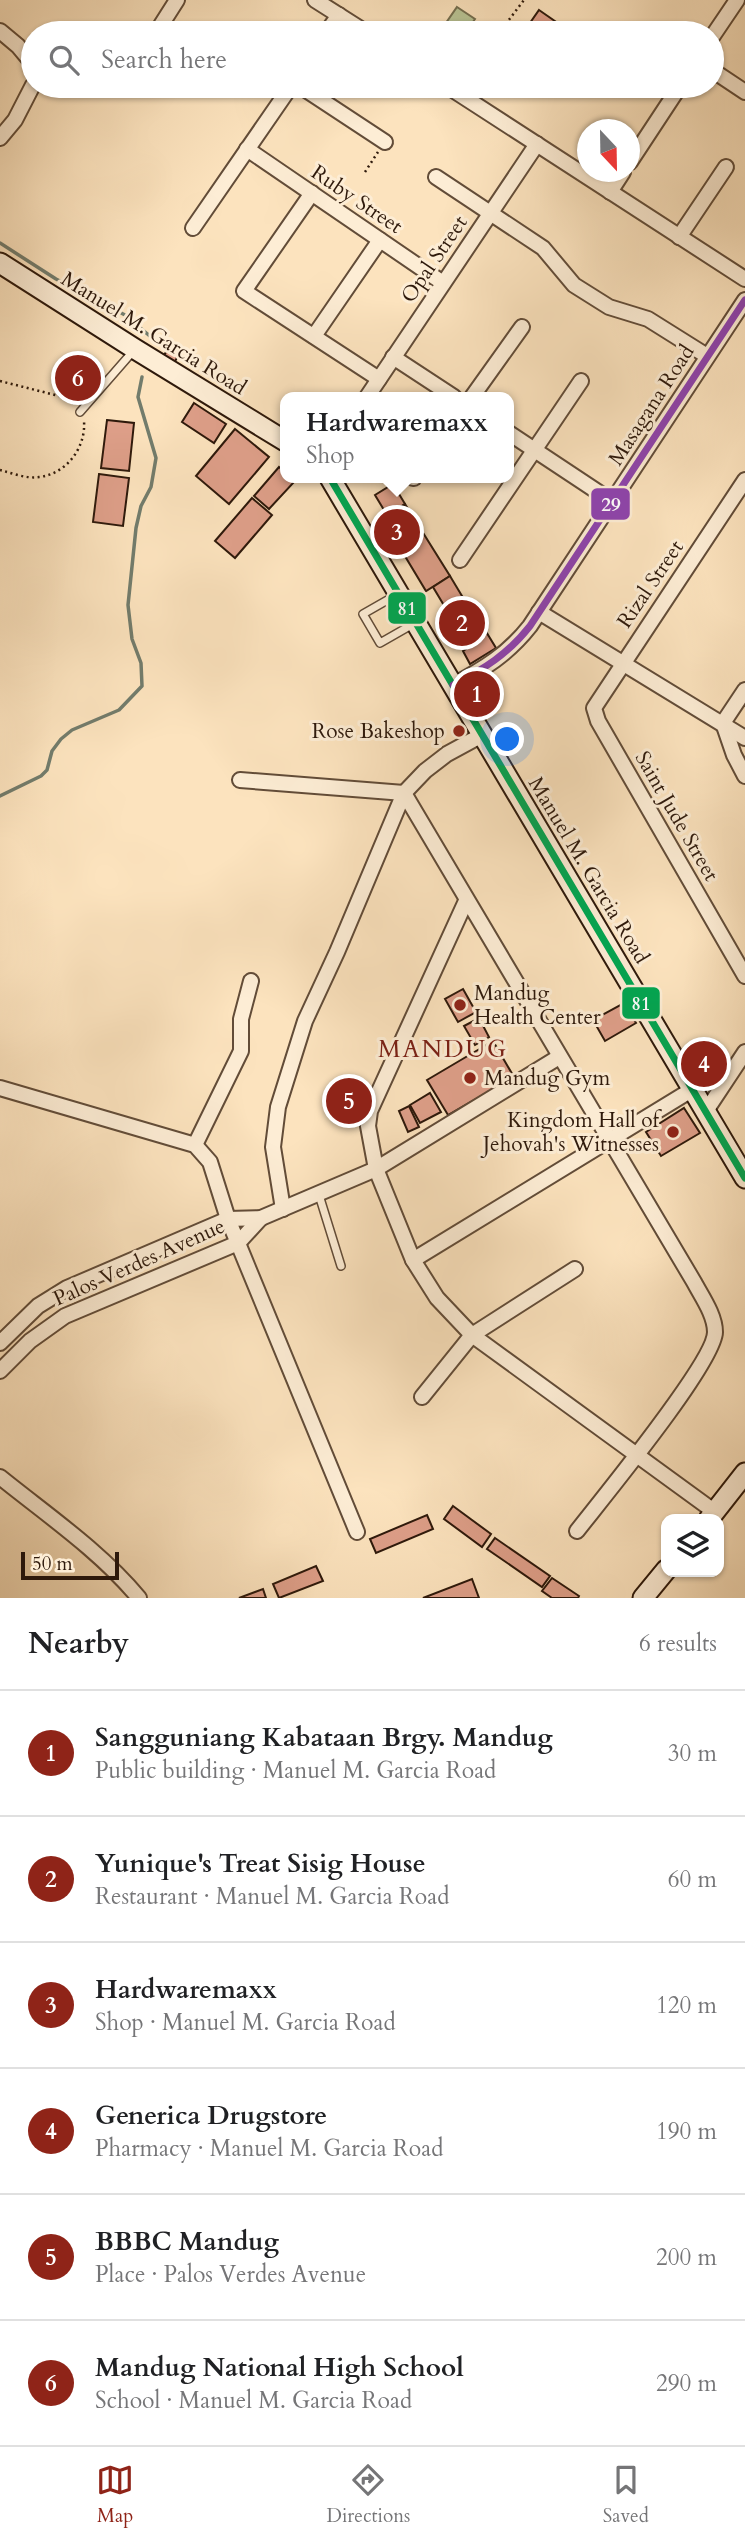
<!DOCTYPE html>
<html lang="en">
<head>
<meta charset="utf-8">
<style>
	:root { --surface:#fff; --page:#f2f2f2; --text:#202124; --muted:#757577; --line:#e0e0e0; --accent:#8f2418 }
	body { margin:0; font-family:Cardo,serif; background:var(--page); color:var(--text) }
	.controls { position:absolute; right:21px; bottom:21px; display:grid; overflow:hidden; border-radius:14px; box-shadow:0 2px 5px #0004 }
	.controls button { width:63px; height:63px; display:grid; place-items:center; padding:0; border:0; border-bottom:2px solid var(--line); background:var(--surface); color:var(--text); font:35px sans-serif }
	.compass { position:absolute; left:577px; top:119px; width:63px; height:63px; border-radius:50%; background:var(--surface); box-shadow:0 2px 5px #0004; rotate:158deg }
	.scale { position:absolute; left:21px; bottom:18px; width:98px; box-sizing:border-box; padding-left:7px; border:4px solid #2e190b; border-top:0; font-size:19px; line-height:24px; white-space:nowrap; color:#2e190b; -webkit-text-stroke:5px #fdedd5; paint-order:stroke }
	.you { position:absolute; left:508px; top:740px; width:24px; height:24px; margin:-18px; border:5px solid #fff; border-radius:50%; background:#1a73e8; box-shadow:0 0 0 10px #1a73e833 }
	.badge { display:grid; place-items:center; width:46px; height:46px; border-radius:50%; background:var(--accent); color:#fff; font-size:23px; font-weight:700 }
	.pin { position:absolute; translate:-50% -50%; border:4px solid #fff; box-shadow:0 2px 7px #0006 }
	.popup { position:absolute; left:280px; top:392px; width:234px; height:91px; box-sizing:border-box; display:grid; place-content:center; border-radius:14px; background:var(--surface); filter:drop-shadow(0 2px 5px #0005); font-size:23px; white-space:nowrap; color:var(--muted) }
	.popup b { font-size:26px; color:var(--text) }
	.popup::after { content:''; position:absolute; left:50%; top:100%; margin-left:-14px; border:14px solid transparent; border-top-color:var(--surface) }
	.list { margin:0; padding:0; list-style:none }
	h2 { display:flex; justify-content:space-between; align-items:center; height:91px; margin:0; padding:0 28px; font-size:30px }
	h2 small { font-size:23px; font-weight:400; color:var(--muted) }
	.list li { display:grid; grid-template-columns:46px 1fr auto; gap:21px; align-items:center; box-sizing:border-box; height:126px; padding:0 28px; border-top:2px solid var(--line) }
	.list b { display:block; font-size:26px; white-space:nowrap }
	.list p { margin:0; font-size:23px; white-space:nowrap; color:var(--muted) }
	.list em { font-size:23px; font-style:normal; color:var(--muted) }
	.icon { flex:none; width:38px; height:38px; fill:none; stroke:currentColor; stroke-width:2; stroke-linecap:round; stroke-linejoin:round }
	.map { position:relative; flex:none; width:745px; height:1598px; overflow:hidden }
	.search { position:absolute; background:var(--surface); box-shadow:0 2px 5px #0004; left:21px; right:21px; top:21px; height:77px; display:flex; align-items:center; gap:18px; box-sizing:border-box; padding:0 24px; border-radius:38px; color:var(--muted); font-size:26px }
	.sheet { height:847px; background:var(--surface) }
	nav { display:flex; justify-content:space-around; align-items:center; box-sizing:border-box; height:98px; border-top:2px solid var(--line); background:var(--surface); font-size:19px; color:var(--muted) }
	nav a { display:grid; justify-items:center; gap:4px }
	nav .on { color:var(--accent) }
	.map>svg:first-child { display:block }
</style>
</head>
<body>
<div class="map">
<svg width="745" height="1598" viewBox="0 0 745 1598">
	<rect width="100%" height="100%" fill="#fce3be"/>
	<filter id="stains"><feTurbulence type="fractalNoise" baseFrequency=".00286" numOctaves="4"/><feColorMatrix values="0 0 0 0 .2 0 0 0 0 .09 0 0 0 0 .02 0 0 0 .5 -.17"/></filter>
	<radialGradient id="worn" r=".72"><stop offset=".6" stop-color="#630" stop-opacity="0"/><stop offset="1" stop-color="#630" stop-opacity=".3"/></radialGradient>
	<!-- green -->
	<path fill="#b9c596" stroke="#746f50" stroke-width="2" d="M457,7L475,19L465,33H439Z"/>
	<g fill="none" stroke-linecap="round" stroke-linejoin="round">
		<!-- stream -->
		<g stroke="#727c6c" stroke-width="3.5">
			<path d="M0,243L56,279L125,315L151,337"/>
			<path d="M0,796L41,776L47,770L52,751L61,739L72,730L119,710L142,686L141,663L132,639L128,605L136,528L141,506L151,487L156,458L138,397L142,377"/>
		</g>
	</g>
	<!-- building -->
	<g fill="#de9f89" stroke="#2e190b" stroke-width="2">
		<path d="M539,10L572,33H523Z"/>
		<path d="M171,344L181,351L174,363L163,357Z"/>
		<path d="M194,403L226,424L214,443L182,422Z"/>
		<path d="M107,420L134,423L129,471L101,468Z"/>
		<path d="M235,429L269,457L229,504L196,476Z"/>
		<path d="M279,467L285,472V478H291L295,481L269,509L254,496Z"/>
		<path d="M99,474L129,478L123,526L93,522Z"/>
		<path d="M393,484L405,504L387,515L375,495Z"/>
		<path d="M252,498L272,515L235,558L215,541Z"/>
		<path d="M405,504L450,576L426,591L382,518Z"/>
		<path d="M450,576L480,626L463,637L433,587Z"/>
		<path d="M482,625L496,648L470,664L463,651L469,647L463,637Z"/>
		<path d="M487,682L495,697L476,707L468,692Z"/>
		<path d="M463,989L476,1012L458,1022L445,999Z"/>
		<path d="M624,1003L636,1023L605,1041L593,1020Z"/>
		<path d="M479,1018L489,1037L475,1045L464,1026Z"/>
		<path d="M493,1041L514,1077L448,1115L427,1080Z"/>
		<path d="M702,1047L718,1074L708,1081L691,1053Z"/>
		<path d="M339,1087L365,1094L360,1113L332,1107Z"/>
		<path d="M430,1093L441,1112L420,1123L410,1105Z"/>
		<path d="M409,1106L419,1127L408,1132L399,1111Z"/>
		<path d="M684,1108L700,1133L661,1156L646,1132Z"/>
		<path d="M453,1506L491,1534L482,1547L444,1519Z"/>
		<path d="M427,1515L433,1529L376,1553L370,1539Z"/>
		<path d="M495,1538L550,1576L542,1587L487,1549Z"/>
		<path d="M316,1566L323,1581L279,1598L273,1584Z"/>
		<path d="M552,1578L579,1596L578,1598H552L542,1591Z"/>
		<path d="M472,1579L479,1598H423Z"/>
		<path d="M263,1589L266,1598H239Z"/>
	</g>
	<g fill="none" stroke-linecap="round" stroke-linejoin="round">
		<!-- lane casing -->
		<g stroke="#624c38" stroke-width="10">
			<g id="lane">
				<path d="M80,412L135,349"/>
				<path d="M398,594L363,614L380,643L415,623"/>
				<path d="M319,1195L341,1266"/>
			</g>
		</g>
		<!-- street casing -->
		<g stroke="#624c38" stroke-width="18">
			<g id="street">
				<path d="M315,0L367,33"/>
				<path d="M0,31L18,46L33,64"/>
				<path d="M156,33L177,0"/>
				<path d="M326,33L339,15"/>
				<path d="M712,37L737,0"/>
				<path d="M712,70L745,92"/>
				<path d="M300,86L385,142"/>
				<path d="M447,86L745,279"/>
				<path d="M0,138L15,120L33,85"/>
				<path d="M247,149L443,283"/>
				<path d="M630,162L680,86"/>
				<path d="M436,177L543,248L574,285L609,307L648,319L707,356"/>
				<path d="M610,192L623,172"/>
				<path d="M312,193L244,291L379,379"/>
				<path d="M193,228L291,86"/>
				<path d="M679,237L726,167"/>
				<path d="M314,336L380,240"/>
				<path d="M393,357L454,397"/>
				<path d="M367,397L537,144"/>
				<path d="M472,397L522,327"/>
				<path d="M509,433L613,502"/>
				<path d="M413,478H414"/>
				<path d="M745,480L594,708L598,721L745,976"/>
				<path d="M460,560L581,381"/>
				<path d="M539,612L745,738"/>
				<path d="M453,685C484,669 508,654 530,626L745,300"/>
				<path d="M723,723L734,755L745,776"/>
				<path d="M723,723L745,690"/>
				<path d="M240,780L404,793"/>
				<path d="M404,793L694,1282C702,1297 715,1315 715,1332C715,1362 601,1500 577,1531"/>
				<path d="M466,901L370,1111L368,1126L376,1169L413,1260L437,1298L472,1335L715,1512"/>
				<path d="M0,1088L195,1145L210,1162L228,1219L357,1532"/>
				<path d="M706,1111L745,1052"/>
				<path d="M195,1145L241,1051V1019L251,981"/>
				<path d="M283,1209L273,1147L278,1107L305,1021L337,952L404,793L425,771L447,754L482,735"/>
				<path d="M413,1260L693,1089"/>
				<path d="M0,1343L38,1306L67,1288L228,1219L261,1218L376,1169L559,1057"/>
				<path d="M0,1371L30,1341L65,1316L238,1243L261,1218"/>
				<path d="M422,1397L472,1335L575,1269"/>
				<path d="M0,1477C47,1515 100,1551 139,1598"/>
			</g>
		</g>
		<!-- secondary casing -->
		<g stroke="#2e190b" stroke-width="23">
			<g id="secondary">
				<path d="M0,263L135,349L285,441"/>
				<path d="M330,478L745,1178"/>
				<path d="M709,1519L745,1473"/>
				<path d="M643,1598L666,1570"/>
			</g>
		</g>
		<!-- path -->
		<g stroke="#2e190b" stroke-width="2.5" stroke-dasharray="2 3.5" stroke-linecap="butt">
			<path d="M499,33L524,0"/>
			<path d="M365,172L378,152"/>
			<path d="M0,381L63,397L73,404"/>
			<path d="M0,470C12,473 26,479 39,477C67,474 86,447 84,421"/>
		</g>
		<!-- lane -->
		<use href="#lane" stroke="#fdedd5" stroke-width="7"/>
		<!-- street -->
		<use href="#street" stroke="#fdedd5" stroke-width="14"/>
		<!-- secondary -->
		<use href="#secondary" stroke="#fdedd5" stroke-width="19"/>
		<!-- bus-1 casing -->
		<g stroke="#fdedd5" stroke-width="12">
			<path id="bus-1" d="M330,478L745,1178"/>
		</g>
		<!-- bus-2 casing -->
		<g stroke="#fdedd5" stroke-width="12">
			<path id="bus-2" d="M453,685C484,669 508,654 530,626L745,300"/>
		</g>
		<!-- bus-1 -->
		<use href="#bus-1" stroke="#00a651" stroke-width="7"/>
		<!-- bus-2 -->
		<use href="#bus-2" stroke="#8e44ad" stroke-width="7"/>
	</g>
	<!-- markers -->
	<g fill="#8f2418" stroke="#fdedd5" stroke-width="2.5">
		<circle cx="459" cy="731" r="7"/>
		<circle cx="460" cy="1005" r="7"/>
		<circle cx="470" cy="1078" r="7"/>
		<circle cx="673" cy="1132" r="7"/>
	</g>
	<g text-anchor="middle" stroke-width="6" stroke-linejoin="round" paint-order="stroke">
		<!-- street labels -->
		<g font-size="21" fill="#2e190b" stroke="#fdedd5">
			<text transform="translate(357 199) rotate(34)" y="7">Ruby Street</text>
			<text transform="translate(434 259) rotate(-56)" y="7">Opal Street</text>
			<text transform="translate(154 333) rotate(32)" y="7">Manuel M. Garcia Road</text>
			<text transform="translate(651 405) rotate(-57)" y="7">Masagana Road</text>
			<text transform="translate(650 584) rotate(-56)" y="7">Rizal Street</text>
			<text transform="translate(677 816) rotate(60)" y="7">Saint Jude Street</text>
			<text transform="translate(589 870) rotate(59)" y="7">Manuel M. Garcia Road</text>
			<text transform="translate(139 1262) rotate(-24)" y="7">Palos Verdes Avenue</text>
		</g>
		<!-- poi labels -->
		<g font-size="21" fill="#2e190b" stroke="#fdedd5" text-anchor="end">
			<text x="445" y="738">Rose Bakeshop</text>
			<text x="474" y="1000" text-anchor="start">Mandug<tspan x="474" dy="24">Health Center</tspan></text>
			<text x="484" y="1085" text-anchor="start">Mandug Gym</text>
			<text x="659" y="1127">Kingdom Hall of<tspan x="659" dy="24">Jehovah's Witnesses</tspan></text>
		</g>
		<!-- quarter labels -->
		<g font-size="24" letter-spacing="2" fill="#7a1f14" stroke="#fdedd5">
			<text x="443" y="1057">MANDUG</text>
		</g>
	</g>
	<g stroke="#fdedd5" stroke-width="2.5">
		<rect x="590" y="487" width="41" height="34" rx="7" fill="#8e44ad"/>
		<rect x="387" y="591" width="40" height="34" rx="7" fill="#00a651"/>
		<rect x="621" y="986" width="40" height="34" rx="7" fill="#00a651"/>
	</g>
	<g font-size="19" text-anchor="middle" font-weight="bold" fill="#fff">
		<text x="611" y="511">29</text>
		<text x="407" y="615">81</text>
		<text x="641" y="1010">81</text>
	</g>
	<rect width="100%" height="100%" filter="url(#stains)"/>
	<rect width="100%" height="100%" fill="url(#worn)"/>
</svg>
<div class="controls">
<button><svg class="icon" aria-label="layers" viewBox="0 0 24 24"><path d="M12 4l9 5-9 5-9-5zM3 14l9 5 9-5"/></svg></button>
</div>
<svg class="compass" viewBox="-18 -18 36 36"><path d="M0-13l5 13h-10z" fill="#e53935"/><path d="M0 13l5-13h-10z" fill="#757577"/></svg>
<div class="scale">50 m</div>
<div class="you"></div>
<div class="pin badge" style="left:477px;top:694px">1</div>
<div class="pin badge" style="left:462px;top:623px">2</div>
<div class="pin badge" style="left:397px;top:532px">3</div>
<div class="popup"><b>Hardwaremaxx</b>Shop</div>
<div class="pin badge" style="left:704px;top:1064px">4</div>
<div class="pin badge" style="left:349px;top:1101px">5</div>
<div class="pin badge" style="left:78px;top:378px">6</div>
<div class="search"><svg class="icon" aria-label="search" viewBox="0 0 24 24"><circle cx="10" cy="10" r="6"/><path d="M15 15l6 6"/></svg>Search here</div>
</div>
<section class="sheet">
<h2>Nearby<small>6 results</small></h2>
<ul class="list">
<li><span class="badge">1</span><div><b>Sangguniang Kabataan Brgy. Mandug</b><p>Public building · Manuel M. Garcia Road</p></div><em>30 m</em></li>
<li><span class="badge">2</span><div><b>Yunique's Treat Sisig House</b><p>Restaurant · Manuel M. Garcia Road</p></div><em>60 m</em></li>
<li><span class="badge">3</span><div><b>Hardwaremaxx</b><p>Shop · Manuel M. Garcia Road</p></div><em>120 m</em></li>
<li><span class="badge">4</span><div><b>Generica Drugstore</b><p>Pharmacy · Manuel M. Garcia Road</p></div><em>190 m</em></li>
<li><span class="badge">5</span><div><b>BBBC Mandug</b><p>Place · Palos Verdes Avenue</p></div><em>200 m</em></li>
<li><span class="badge">6</span><div><b>Mandug National High School</b><p>School · Manuel M. Garcia Road</p></div><em>290 m</em></li>
</ul>
</section>
<nav>
<a class="on"><svg class="icon" aria-label="map" viewBox="0 0 24 24"><path d="M3 6l6-2 6 2 6-2v14l-6 2-6-2-6 2zM9 4v14M15 6v14"/></svg>Map</a>
<a><svg class="icon" aria-label="directions" viewBox="0 0 24 24"><path d="M12 3l9 9-9 9-9-9zM9 14v-3h6M13 9l2 2-2 2"/></svg>Directions</a>
<a><svg class="icon" aria-label="saved" viewBox="0 0 24 24"><path d="M7 4h10v16l-5-4-5 4z"/></svg>Saved</a>
</nav>
</body>
</html>
